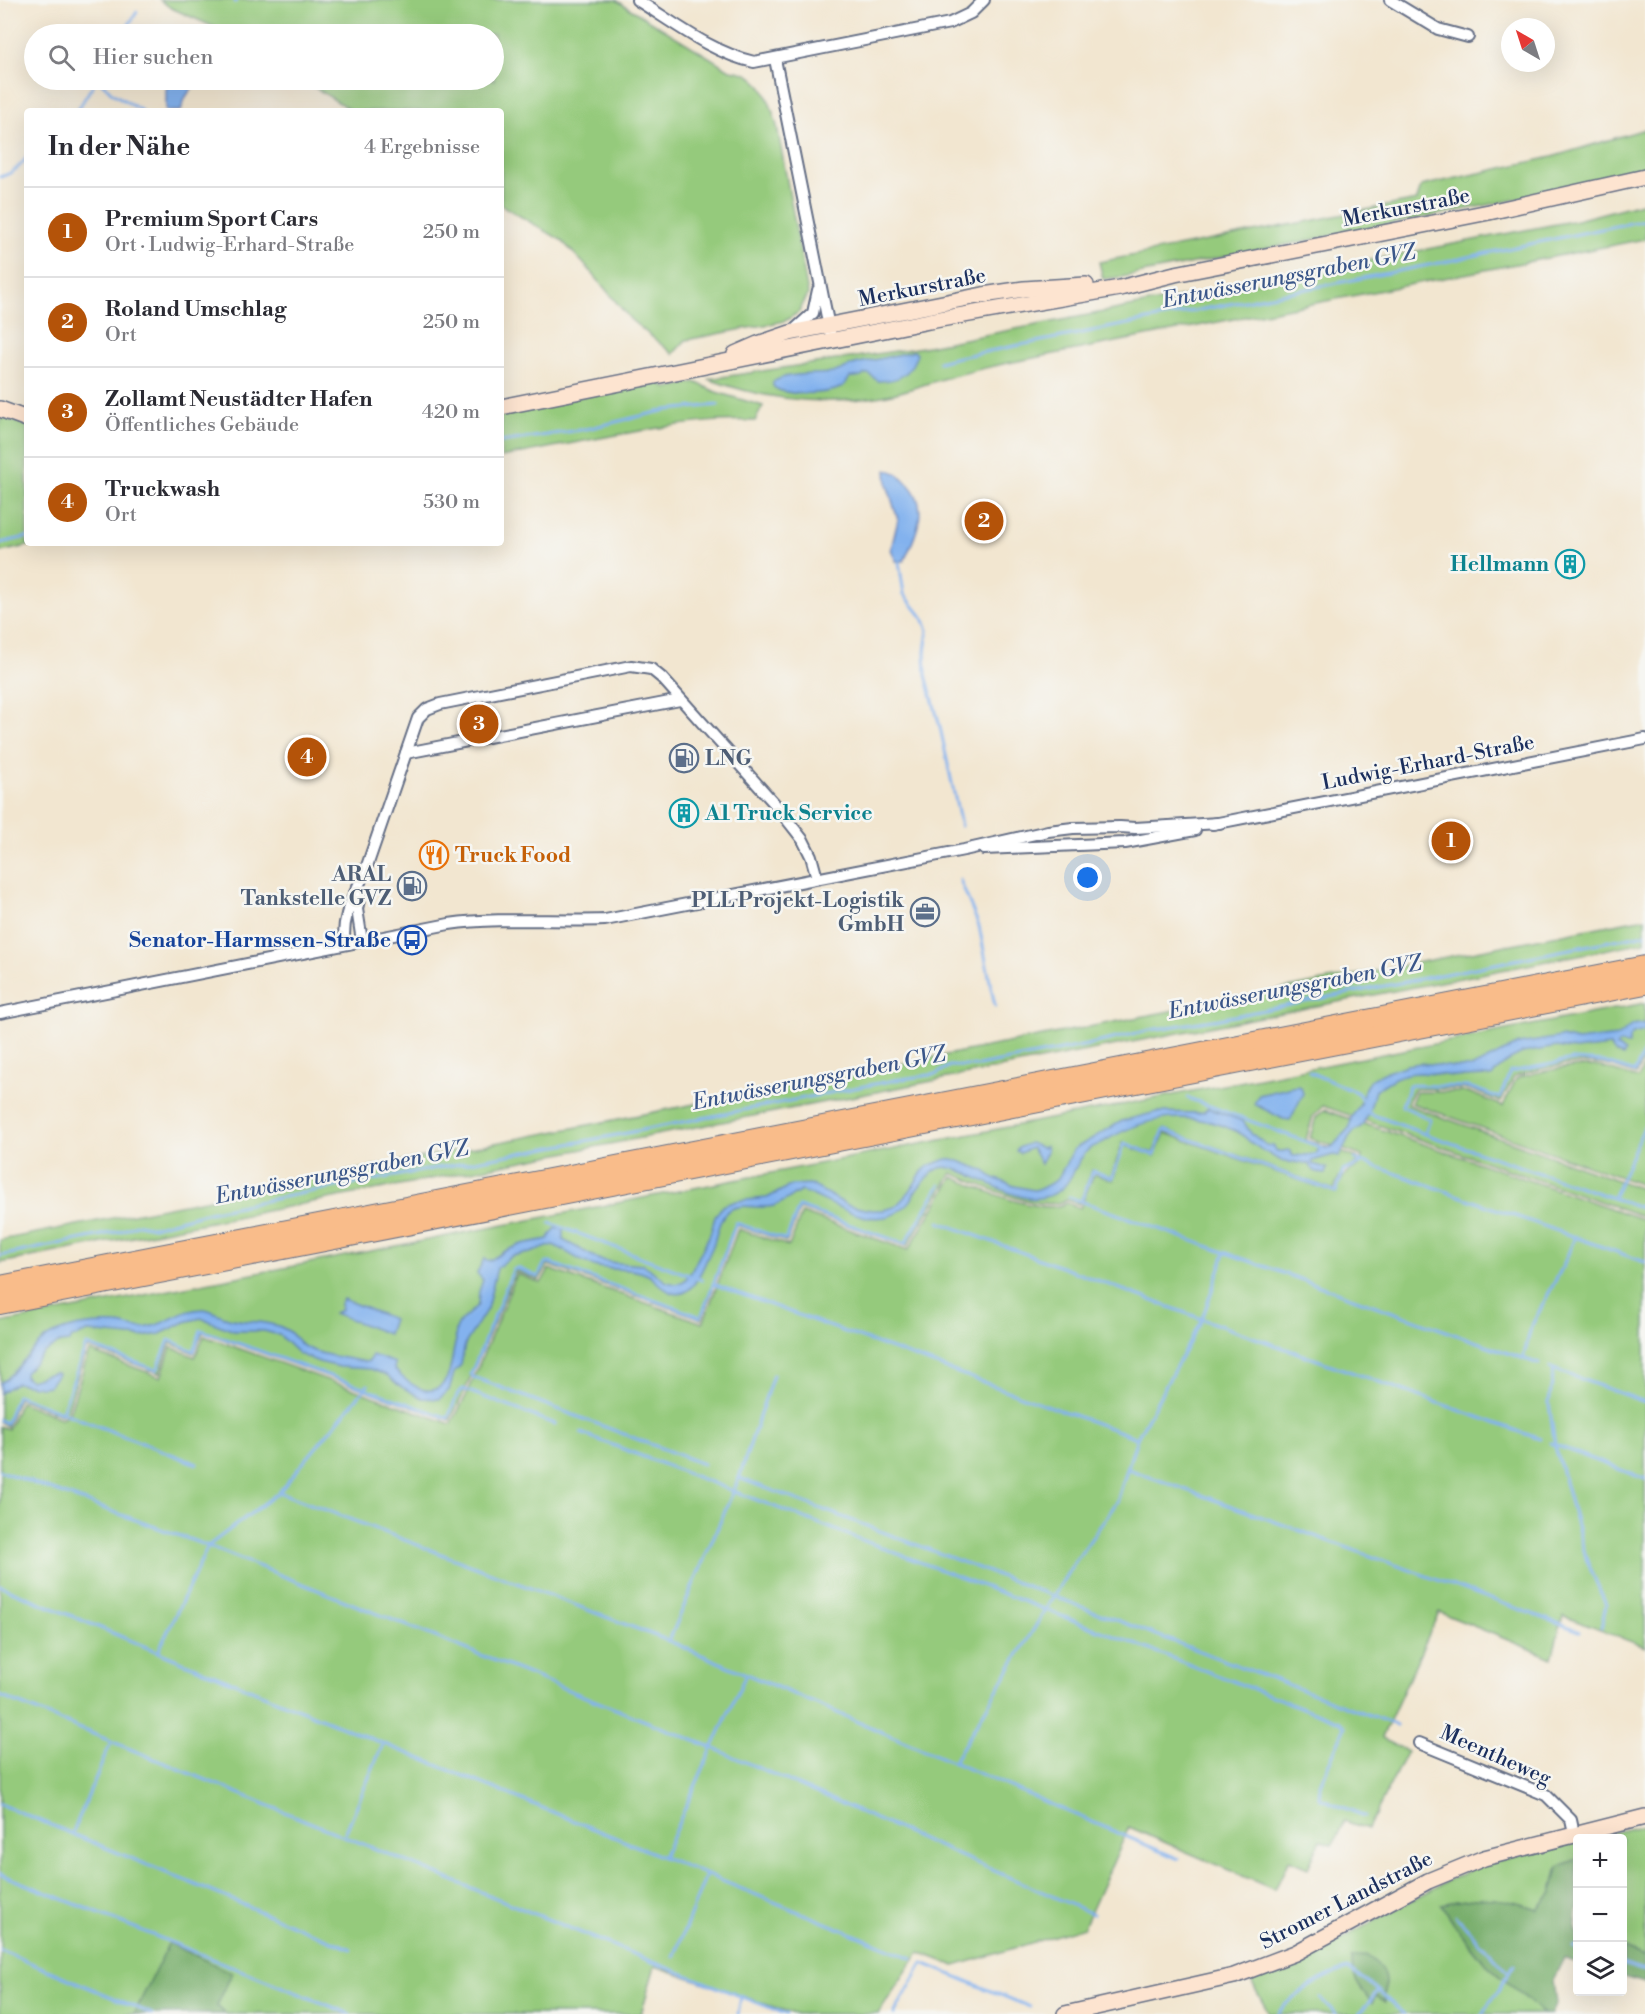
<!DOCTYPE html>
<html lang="de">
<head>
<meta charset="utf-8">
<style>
	:root { --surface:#fff; --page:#f2f2f3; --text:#2b2b33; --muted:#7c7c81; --line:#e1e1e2; --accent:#b45309 }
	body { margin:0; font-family:"Libre Bodoni",serif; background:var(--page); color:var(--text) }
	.controls { position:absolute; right:18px; bottom:18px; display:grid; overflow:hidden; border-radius:6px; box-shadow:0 6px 24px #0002 }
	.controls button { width:54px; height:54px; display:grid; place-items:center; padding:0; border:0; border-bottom:2px solid var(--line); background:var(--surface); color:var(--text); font:30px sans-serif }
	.compass { position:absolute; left:1501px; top:18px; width:54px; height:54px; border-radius:50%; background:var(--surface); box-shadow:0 6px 24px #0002; rotate:321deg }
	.you { position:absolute; left:1088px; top:878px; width:21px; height:21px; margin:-15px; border:4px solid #fff; border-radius:50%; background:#1a73e8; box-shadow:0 0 0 9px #1a73e833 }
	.badge { display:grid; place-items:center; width:39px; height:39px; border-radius:50%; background:var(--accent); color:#fff; font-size:20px; font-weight:700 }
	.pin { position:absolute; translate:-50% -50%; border:3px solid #fff; box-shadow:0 2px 6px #0006 }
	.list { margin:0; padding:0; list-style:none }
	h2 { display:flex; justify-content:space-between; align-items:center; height:78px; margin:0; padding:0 24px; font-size:26px }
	h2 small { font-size:20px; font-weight:400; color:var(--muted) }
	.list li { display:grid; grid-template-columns:39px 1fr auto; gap:18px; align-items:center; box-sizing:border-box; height:90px; padding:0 24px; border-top:2px solid var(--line) }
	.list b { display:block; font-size:22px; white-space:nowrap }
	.list p { margin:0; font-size:20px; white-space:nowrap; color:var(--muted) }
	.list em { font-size:20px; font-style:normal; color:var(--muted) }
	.icon { flex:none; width:33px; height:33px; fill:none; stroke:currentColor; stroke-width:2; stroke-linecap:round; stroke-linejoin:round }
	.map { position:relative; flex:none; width:1645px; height:2014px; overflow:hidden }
	.search { position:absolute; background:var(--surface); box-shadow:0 6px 24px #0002; left:24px; top:24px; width:480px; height:66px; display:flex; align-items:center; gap:15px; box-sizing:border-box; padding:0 21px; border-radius:33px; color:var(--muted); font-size:22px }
	.panel { position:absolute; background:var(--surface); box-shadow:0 6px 24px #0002; left:24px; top:108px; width:480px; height:438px; border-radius:6px }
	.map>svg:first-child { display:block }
</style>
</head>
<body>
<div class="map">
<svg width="1645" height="2014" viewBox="0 0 1645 2014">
	<rect width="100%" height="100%" fill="#f6f6f2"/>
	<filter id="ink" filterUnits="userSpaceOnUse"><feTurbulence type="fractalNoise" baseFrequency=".0167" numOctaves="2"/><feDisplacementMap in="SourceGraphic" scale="12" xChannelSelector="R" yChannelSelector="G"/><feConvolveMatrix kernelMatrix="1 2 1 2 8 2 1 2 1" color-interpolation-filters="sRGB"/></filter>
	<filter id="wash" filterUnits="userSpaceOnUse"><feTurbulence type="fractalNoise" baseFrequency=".008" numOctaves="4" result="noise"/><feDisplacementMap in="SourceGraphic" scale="24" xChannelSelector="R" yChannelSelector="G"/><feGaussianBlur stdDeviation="1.35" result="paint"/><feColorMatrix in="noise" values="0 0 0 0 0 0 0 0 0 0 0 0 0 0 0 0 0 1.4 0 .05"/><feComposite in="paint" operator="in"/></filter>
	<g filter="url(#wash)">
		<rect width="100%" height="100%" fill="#f2e6d0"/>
		<!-- green -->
		<g fill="#95ca7c" stroke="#587c6d" stroke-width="1.5" fill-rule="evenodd">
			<path d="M160,0H616L730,70C736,71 744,72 749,75C766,85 772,109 777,126L808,294L799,312L785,321L686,340L673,354L631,320L588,268L561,240L501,205V111H352L303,80H494V34H230L171,8Z"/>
			<path d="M1645,129V171L1513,200L1122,277L1103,279L1099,262L1417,200L1421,186L1552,157Z"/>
			<path d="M1645,202V239L1003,364C986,368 967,372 950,377C929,382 909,391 888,395C827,407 765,400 708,379L923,347L1577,220Z"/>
			<path d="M659,381L660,384L667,388L695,382L716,392L763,406L755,421C723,419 692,423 659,428C606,436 554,447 501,457V412Z"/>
			<path d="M0,417L27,425V543H41L0,552Z"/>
			<path d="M1645,918V942L0,1263V1240Z"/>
			<path d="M1645,1003V1057L1636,1074C1624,1071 1612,1065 1599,1064C1576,1061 1536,1069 1514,1077L1501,1102L1469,1089H1415L1408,1101V1105L1645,1190V1217L1323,1106L1313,1116L1306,1140L1358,1158L1356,1164C1342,1169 1339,1175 1334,1190L1164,1129L1153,1153L1123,1142L1111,1177L1092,1170L1079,1204L1067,1200C1040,1214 978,1184 952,1173L907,1246L800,1209L787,1242L736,1225L702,1319L548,1265L539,1280L516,1271L463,1395L450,1420L203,1332L194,1353L170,1343L160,1373L89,1348L86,1349L67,1412L61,1415L18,1398L7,1426L0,1422V1323Z"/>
			<path d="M1645,1064V1186L1411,1103L1416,1092H1468L1503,1106L1516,1079C1534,1072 1582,1063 1601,1067C1613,1070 1626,1075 1638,1078Z"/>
			<path d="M1324,1110L1645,1220V1647L1563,1616L1552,1658L1439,1612L1382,1738L1407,1751L1368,1829L1344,1821L1333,1845L1321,1840L1308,1868L1289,1860L1275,1890L1129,1827L1084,1927L955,1966L919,1952L878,2014H794L655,1966L641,2014H226L216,2006L140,2004L134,2014H0V1426L8,1429L20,1402L61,1418L69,1414L89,1351L161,1377L171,1347L195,1357L204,1336L451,1424L466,1396L517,1274L541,1283L549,1269L703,1323L738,1229L789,1246L802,1213L908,1250L953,1177C979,1188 1041,1217 1067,1203L1080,1208L1094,1174L1113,1180L1124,1145L1155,1156L1165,1133L1336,1193C1341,1179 1344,1172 1359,1166L1362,1156L1310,1138L1316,1117Z"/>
			<path d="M1645,1825V1957L1623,1949L1622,1838H1589Z"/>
			<path d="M1577,1841V1859L1558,1867L1552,1893L1538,1909C1499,1896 1480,1897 1441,1904L1454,1924L1484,1962L1544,2014H1269L1251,1981L1325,1948L1445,1882L1481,1865ZM1352,1959L1376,1996L1372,2001Z"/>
		</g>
		<!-- forest -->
		<g fill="#78ae6c" stroke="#4a6e65" stroke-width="1.5">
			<path d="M1577,1859L1578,1905L1575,1931L1577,1932V1963L1564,1958L1553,1980L1556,2003L1551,2014H1544L1484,1962L1454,1924L1441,1904C1482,1896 1497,1896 1538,1909L1552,1893L1558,1867Z"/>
			<path d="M169,1943L232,1973L217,2006L226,2014H134Z"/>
			<path d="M1623,1949L1645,1957V1983L1623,1977Z"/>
			<path d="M1366,1955C1387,1969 1386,1977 1385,2002L1376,1996L1372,2002C1359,1988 1351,1977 1352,1958Z"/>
		</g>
		<!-- water -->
		<g fill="#83b2ee" stroke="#4f70a6" stroke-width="1.5">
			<path d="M173,80H199C191,90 183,97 181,111H166V89Z"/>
			<path d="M914,351L917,354C910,374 901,381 878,381L869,374H865L861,377H850C848,381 844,386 840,388C828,394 782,397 773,386V382C788,372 815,375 832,373C841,371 849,365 859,363C877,360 895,355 914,351Z"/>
			<path d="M886,470C896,471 899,475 906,482C931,505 917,534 904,561H896L891,549L898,520L887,484Z"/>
			<path d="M1645,1023V1031L1633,1034L1629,1039V1045L1618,1044L1616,1047L1625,1052L1623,1056L1615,1053L1610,1046L1575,1050L1557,1047L1522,1053L1512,1058L1496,1071L1492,1077C1482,1075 1474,1077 1464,1077C1441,1076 1418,1068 1395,1078C1388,1082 1382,1086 1375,1090L1370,1109L1362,1126L1354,1131L1349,1137L1340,1156L1333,1155L1312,1161V1164L1327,1168L1325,1174C1316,1173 1313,1172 1309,1164C1300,1161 1291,1164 1282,1161C1271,1156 1260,1149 1250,1142C1246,1138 1242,1134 1236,1131C1190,1110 1148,1115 1105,1141C1101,1144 1094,1146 1089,1149C1070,1165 1075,1193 1039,1198C1012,1203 958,1161 940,1168C931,1171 920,1186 914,1193C913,1200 908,1204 903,1208C875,1234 830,1201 802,1191C792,1195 784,1203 774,1206C760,1210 742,1202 729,1210C718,1217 717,1238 712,1248C706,1260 698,1284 687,1291C671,1301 659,1282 648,1275C632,1267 615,1271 598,1267C582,1264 568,1251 553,1245L530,1253L512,1256L497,1268L487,1309L465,1344L461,1365L454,1373L449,1390L439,1399L422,1398L398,1385L388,1376L371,1369L340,1367L319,1362L299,1354L279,1335L264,1331H234L201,1318L185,1322L160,1334L141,1337L88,1332L72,1338L69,1342L60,1343L44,1352L25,1373V1377L30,1380L55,1372L58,1374L49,1386L41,1387L16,1383L0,1393V1383C18,1374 31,1344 53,1334C72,1326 96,1323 116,1324C124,1324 131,1328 138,1328C162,1329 181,1308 204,1309C212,1310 217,1314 225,1317C245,1324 267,1319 287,1330C295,1335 299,1345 307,1348C325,1357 345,1357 365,1362L369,1361L372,1355L395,1363L394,1369C410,1386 437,1405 449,1373C452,1362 453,1351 456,1340C452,1323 468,1316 478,1305L479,1292L483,1280L477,1273L484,1259L489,1261L505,1251L522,1244L548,1239L556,1228L563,1230V1240L600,1260L616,1263L644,1265L667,1282L676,1284L684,1281L691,1272L710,1234L715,1217L722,1206L736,1201L767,1198L792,1185L810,1184L847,1205L871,1210H883L895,1207L910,1191L921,1173L928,1166L947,1159H953L983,1170L994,1178L1014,1186L1033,1190L1040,1189L1057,1180L1074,1149L1122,1121L1157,1112L1199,1113L1204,1112L1208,1108L1243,1121L1251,1133L1266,1145L1274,1146C1276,1155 1284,1150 1289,1150L1293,1156L1316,1154L1320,1146L1324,1148L1332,1147L1350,1127L1351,1118L1359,1106L1366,1086L1372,1079L1384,1073L1407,1065L1421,1063L1454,1067H1473L1519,1044L1561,1037L1577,1041L1618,1036L1632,1025Z"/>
			<path d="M1297,1086L1301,1087L1303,1094L1290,1120L1283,1119L1254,1104L1259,1095Z"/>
			<path d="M1030,1143L1042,1148L1046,1146L1047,1151L1041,1164L1032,1148L1020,1153L1016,1151L1018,1148Z"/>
			<path d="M343,1299L393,1319L388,1334L334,1313L341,1310L340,1304Z"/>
		</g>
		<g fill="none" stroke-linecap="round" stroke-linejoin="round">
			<!-- stream -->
			<g stroke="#83b2ee" stroke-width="3">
				<path d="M235,2L236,0"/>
				<path d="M128,27L139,34"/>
				<path d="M123,34L137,12"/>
				<path d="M99,80L112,93L142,111"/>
				<path d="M77,111L96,80"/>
				<path d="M0,177C13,173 19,168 27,157"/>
				<path d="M939,362L954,358L1444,262L1645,220"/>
				<path d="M501,442L586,429L666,410L718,405"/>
				<path d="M0,543L27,537"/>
				<path d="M899,562L904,594L923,618L928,630L925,652L926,675L940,727L961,826"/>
				<path d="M960,880L979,926L995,1006"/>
				<path d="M1309,1072L1358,1093L1363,1102"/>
				<path d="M1188,1098L1323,1148"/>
				<path d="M1367,1110L1368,1113L1425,1134L1645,1209"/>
				<path d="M1425,1134L1430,1119L1402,1106L1409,1085L1469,1087L1500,1098L1510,1072L1573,1060L1603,1062L1635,1072L1645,1049"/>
				<path d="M1355,1159L1645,1262"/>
				<path d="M1069,1197L1539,1364"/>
				<path d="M1613,1198L1645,1125"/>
				<path d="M1081,1201L1093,1171L1112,1178L1125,1143L1154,1155L1164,1130L1336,1192L1343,1171L1362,1163"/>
				<path d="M939,1222L1202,1319L1540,1439"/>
				<path d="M550,1223L702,1280"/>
				<path d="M0,1256L121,1231L139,1224L153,1227L209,1212L318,1190L617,1135L895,1080L937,1074L949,1066H978L1087,1045L1150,1030L1219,1019L1645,934"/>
				<path d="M713,1284L1137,1438"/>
				<path d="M1523,1359L1531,1327L1563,1266L1575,1237"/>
				<path d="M1550,1368L1645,1402"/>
				<path d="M1554,1369L1549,1403L1555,1446L1587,1561L1606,1604L1601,1628"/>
				<path d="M368,1385L279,1492L208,1546L158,1652L912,1958"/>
				<path d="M62,1412L86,1345L157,1370L169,1340L194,1351L201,1330L448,1418L458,1393L463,1389L555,1424"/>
				<path d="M0,1420L6,1423L17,1395L197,1464"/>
				<path d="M581,1433L1340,1722L1345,1727L1320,1784L1319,1798L1365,1816"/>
				<path d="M1550,1443L1645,1479"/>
				<path d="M703,1464L473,1377L471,1374L513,1270L517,1268L538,1277L545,1263H550L701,1317L736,1223L786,1240L799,1207L905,1244L940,1185"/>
				<path d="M1128,1469L1580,1631"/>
				<path d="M0,1471L208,1546L713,1748L1093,1914"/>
				<path d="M739,1478L1396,1725"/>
				<path d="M279,1492L669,1641L1179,1859"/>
				<path d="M0,1586L158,1652"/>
				<path d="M669,1641L739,1478L773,1375"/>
				<path d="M0,1696L653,1962L786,2014"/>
				<path d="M953,1763L1070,1569L1117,1502L1137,1438L1202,1319L1225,1253"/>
				<path d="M0,1804L351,1949"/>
				<path d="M72,1834L111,1742"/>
				<path d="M344,1836L383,1744"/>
				<path d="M663,1857L746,1674"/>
				<path d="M0,1874L350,2014"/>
				<path d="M1456,1916L1509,1973"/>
				<path d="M1573,1948L1578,1950"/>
				<path d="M0,1950L152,2014"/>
				<path d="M674,1957L706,1875"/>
				<path d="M1622,1964L1645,1971"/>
				<path d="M1320,1998L1336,2014"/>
				<path d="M738,2014L741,1997"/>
				<path d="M894,2014L923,1963L1030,2007"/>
				<path d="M1278,2014C1289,1995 1327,1975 1347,1969L1368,1982L1404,2014"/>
				<path d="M1359,2014L1378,1991"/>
				<path d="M1483,2014L1514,1965"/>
			</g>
		</g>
	</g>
	<g filter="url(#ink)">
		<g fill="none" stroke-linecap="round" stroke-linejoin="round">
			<!-- street casing -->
			<g stroke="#666f86" stroke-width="14">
				<g id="street">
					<path d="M637,0C673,22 712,53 754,62L950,23L971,13L984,0"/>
					<path d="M1390,0L1438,29L1468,37"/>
					<path d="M775,59L830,332"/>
					<path d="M793,331L813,313L818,290"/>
					<path d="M406,753L680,700"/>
					<path d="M1213,824L1645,739"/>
					<path d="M984,849L1125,843L1195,830"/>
					<path d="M361,891L357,909L362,941"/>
					<path d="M345,944C340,915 357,892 367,866C384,817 401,767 418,718L427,709L440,704L631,666L651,669L662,678L774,803L803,840L811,856L817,878"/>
					<path d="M0,1013L449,924C501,917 553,922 605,920L964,850L1048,831L1073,828L1120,827L1135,828L1219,823"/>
					<path d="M1419,1743L1546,1795L1571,1820L1574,1834"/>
				</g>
			</g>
			<!-- secondary casing -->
			<g stroke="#666f86" stroke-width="18">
				<g id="secondary">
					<path d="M735,354L758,344L790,333L983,295L1024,289L1086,285"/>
					<path d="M501,407L929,321L1120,288L1175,274L1489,212L1645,177"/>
					<path d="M0,409L27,419"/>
					<path d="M1065,2014L1234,1976L1295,1953L1428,1881L1484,1858L1645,1817"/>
				</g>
			</g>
			<!-- highway casing -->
			<g stroke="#666f86" stroke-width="22">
				<g id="highway">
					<path d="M0,1286L1645,966"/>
					<path d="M0,1304L1645,984"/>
				</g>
			</g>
			<!-- street -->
			<use href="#street" stroke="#fff" stroke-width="10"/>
			<!-- secondary -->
			<use href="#secondary" stroke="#fde4d0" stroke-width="15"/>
			<!-- highway -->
			<use href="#highway" stroke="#f9bc8a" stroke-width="20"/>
		</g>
	</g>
	<!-- icons -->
	<defs>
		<g id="building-ring" transform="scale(1.5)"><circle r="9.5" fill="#f6f6f2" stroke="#0f9aa8" stroke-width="1.5"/><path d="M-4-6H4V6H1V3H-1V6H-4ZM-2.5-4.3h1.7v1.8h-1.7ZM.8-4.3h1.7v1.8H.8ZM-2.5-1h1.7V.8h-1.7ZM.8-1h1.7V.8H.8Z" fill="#0f9aa8"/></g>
		<g id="fuel-ring" transform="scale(1.5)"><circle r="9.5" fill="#f6f6f2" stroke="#5c6f8a" stroke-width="1.5"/><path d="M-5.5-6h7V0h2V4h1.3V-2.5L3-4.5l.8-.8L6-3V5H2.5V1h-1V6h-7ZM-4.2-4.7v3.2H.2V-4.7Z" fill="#5c6f8a"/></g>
		<g id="restaurant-ring" transform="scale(1.5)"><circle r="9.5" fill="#f6f6f2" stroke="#e8710a" stroke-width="1.5"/><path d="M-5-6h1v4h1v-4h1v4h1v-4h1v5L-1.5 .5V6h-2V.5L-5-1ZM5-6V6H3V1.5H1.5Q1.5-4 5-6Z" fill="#e8710a"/></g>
		<g id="office-ring" transform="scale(1.5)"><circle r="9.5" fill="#f6f6f2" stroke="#5c6f8a" stroke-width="1.5"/><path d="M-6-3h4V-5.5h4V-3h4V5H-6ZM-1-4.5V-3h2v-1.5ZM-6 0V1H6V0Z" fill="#5c6f8a"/></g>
		<g id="bus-ring" transform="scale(1.5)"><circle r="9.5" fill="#f6f6f2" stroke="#1a4fb4" stroke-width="1.5"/><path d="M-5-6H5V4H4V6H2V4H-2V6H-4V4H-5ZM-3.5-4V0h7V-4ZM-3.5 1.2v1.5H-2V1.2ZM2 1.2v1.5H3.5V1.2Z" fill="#1a4fb4"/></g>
	</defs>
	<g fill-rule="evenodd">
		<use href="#building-ring" x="1570" y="564"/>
		<use href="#fuel-ring" x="684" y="758"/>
		<use href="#building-ring" x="684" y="813"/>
		<use href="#restaurant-ring" x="434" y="855"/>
		<use href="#fuel-ring" x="412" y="886"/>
		<use href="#office-ring" x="925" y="912"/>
		<use href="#bus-ring" x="412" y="940"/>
	</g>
	<g text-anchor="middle" stroke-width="5" stroke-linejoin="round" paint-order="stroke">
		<!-- street labels -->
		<g font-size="21" fill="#1b2f5e" stroke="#f6f6f2">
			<text transform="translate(1406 207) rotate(-11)" y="7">Merkurstraße</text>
			<text transform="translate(922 287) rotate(-11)" y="7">Merkurstraße</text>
			<text transform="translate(1428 762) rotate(-11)" y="7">Ludwig-Erhard-Straße</text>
			<text transform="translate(1496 1755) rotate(24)" y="7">Meentheweg</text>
			<text transform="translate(1346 1900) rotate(-27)" y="7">Stromer Landstraße</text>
		</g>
		<!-- culture labels -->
		<g font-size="21" font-weight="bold" fill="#0d838f" stroke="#f6f6f2" text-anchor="end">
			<text x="1549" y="571">Hellmann</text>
			<text x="705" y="820" text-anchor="start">A1 Truck Service</text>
		</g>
		<!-- service labels -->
		<g font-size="21" font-weight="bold" fill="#4e5e75" stroke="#f6f6f2" text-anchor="end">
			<text x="705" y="765" text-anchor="start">LNG</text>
			<text x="391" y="881">ARAL<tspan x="391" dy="24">Tankstelle GVZ</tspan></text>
			<text x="904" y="907">PLL Projekt-Logistik<tspan x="904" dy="24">GmbH</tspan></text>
		</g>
		<!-- food labels -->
		<g font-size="21" font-weight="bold" fill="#c56008" stroke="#f6f6f2" text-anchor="start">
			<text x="455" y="862">Truck Food</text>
		</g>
		<!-- transit labels -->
		<g font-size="21" font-weight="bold" fill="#164399" stroke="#f6f6f2" text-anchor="end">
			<text x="391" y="947">Senator-Harmssen-Straße</text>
		</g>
		<!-- water labels -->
		<g font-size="22" font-style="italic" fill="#3a5689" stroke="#f6f6f2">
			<text transform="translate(1289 275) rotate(-11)" y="8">Entwässerungsgraben GVZ</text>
			<text transform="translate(1295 986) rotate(-11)" y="8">Entwässerungsgraben GVZ</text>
			<text transform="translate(819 1077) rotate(-11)" y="8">Entwässerungsgraben GVZ</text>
			<text transform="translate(342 1171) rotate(-11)" y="8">Entwässerungsgraben GVZ</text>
		</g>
	</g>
</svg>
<div class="controls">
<button>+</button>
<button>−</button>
<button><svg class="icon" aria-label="layers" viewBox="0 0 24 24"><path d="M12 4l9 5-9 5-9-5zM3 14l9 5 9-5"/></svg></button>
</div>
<svg class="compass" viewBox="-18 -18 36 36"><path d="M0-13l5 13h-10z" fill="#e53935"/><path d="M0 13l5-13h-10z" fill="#7c7c81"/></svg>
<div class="you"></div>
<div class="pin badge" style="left:1451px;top:841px">1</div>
<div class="pin badge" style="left:984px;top:521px">2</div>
<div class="pin badge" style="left:479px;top:724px">3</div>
<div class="pin badge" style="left:307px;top:757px">4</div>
<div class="search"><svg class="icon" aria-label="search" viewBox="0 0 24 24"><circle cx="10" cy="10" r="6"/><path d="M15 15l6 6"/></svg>Hier suchen</div>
<section class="panel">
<h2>In der Nähe<small>4 Ergebnisse</small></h2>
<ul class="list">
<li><span class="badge">1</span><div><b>Premium Sport Cars</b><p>Ort · Ludwig-Erhard-Straße</p></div><em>250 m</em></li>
<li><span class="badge">2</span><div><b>Roland Umschlag</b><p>Ort</p></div><em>250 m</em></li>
<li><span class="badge">3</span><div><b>Zollamt Neustädter Hafen</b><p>Öffentliches Gebäude</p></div><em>420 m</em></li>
<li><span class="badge">4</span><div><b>Truckwash</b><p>Ort</p></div><em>530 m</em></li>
</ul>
</section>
</div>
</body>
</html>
